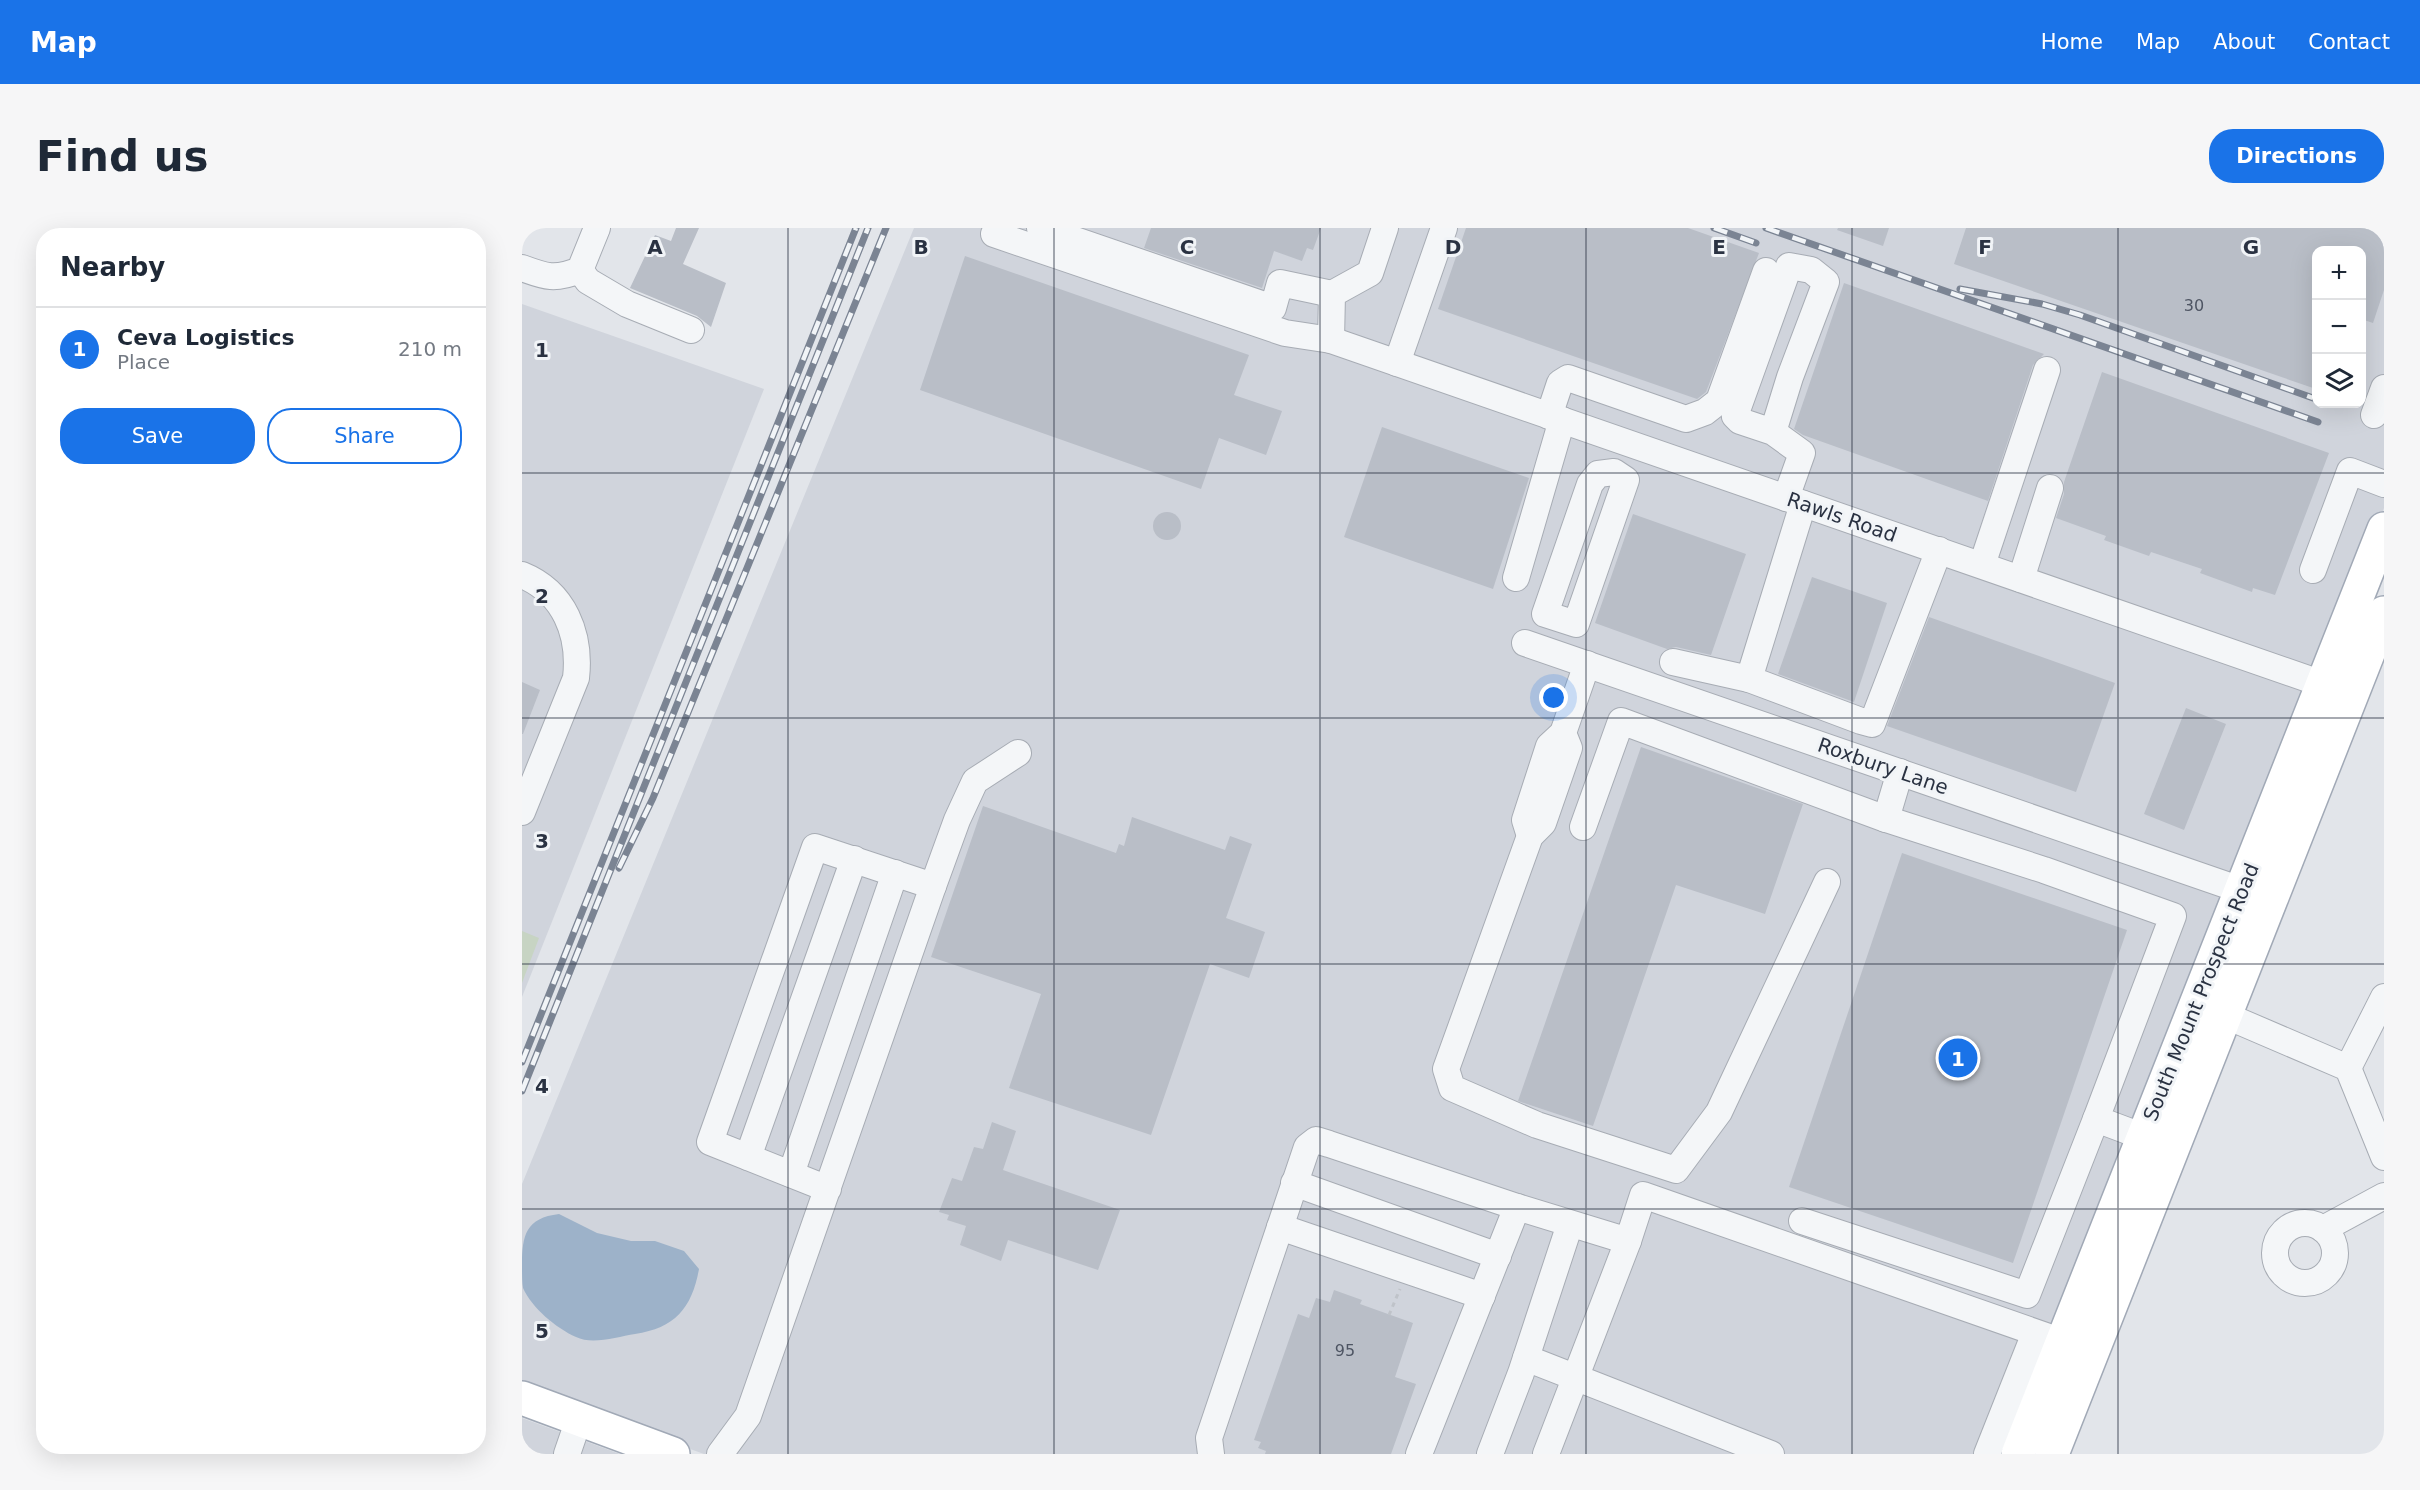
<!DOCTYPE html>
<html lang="en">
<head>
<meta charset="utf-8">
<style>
	:root { --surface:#fff; --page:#f6f6f7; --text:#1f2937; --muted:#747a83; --line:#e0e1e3; --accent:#1a73e8 }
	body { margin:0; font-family:"DejaVu Sans",sans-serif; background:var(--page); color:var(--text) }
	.controls { position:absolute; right:18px; top:18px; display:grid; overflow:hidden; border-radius:12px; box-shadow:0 6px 24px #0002 }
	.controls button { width:54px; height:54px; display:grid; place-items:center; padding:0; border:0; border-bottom:2px solid var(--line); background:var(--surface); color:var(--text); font:30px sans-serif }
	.you { position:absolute; left:1032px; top:470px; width:21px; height:21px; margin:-15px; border:4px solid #fff; border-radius:50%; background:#1a73e8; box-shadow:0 0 0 9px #1a73e833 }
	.badge { display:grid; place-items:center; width:39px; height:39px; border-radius:50%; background:var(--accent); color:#fff; font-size:20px; font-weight:700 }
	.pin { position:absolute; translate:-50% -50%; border:3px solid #fff; box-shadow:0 2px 6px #0006 }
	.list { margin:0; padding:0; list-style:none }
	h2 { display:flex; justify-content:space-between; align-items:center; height:78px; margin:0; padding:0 24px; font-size:26px }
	h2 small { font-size:20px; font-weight:400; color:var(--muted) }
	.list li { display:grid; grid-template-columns:39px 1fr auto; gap:18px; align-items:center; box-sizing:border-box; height:84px; padding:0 24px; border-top:2px solid var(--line) }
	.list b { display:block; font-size:22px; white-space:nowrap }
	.list p { margin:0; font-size:20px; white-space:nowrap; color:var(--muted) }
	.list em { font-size:20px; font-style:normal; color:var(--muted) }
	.actions { display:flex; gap:12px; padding:18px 24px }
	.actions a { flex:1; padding:14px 0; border:2px solid var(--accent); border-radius:24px; text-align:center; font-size:21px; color:var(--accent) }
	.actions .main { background:var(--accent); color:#fff }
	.icon { flex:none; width:33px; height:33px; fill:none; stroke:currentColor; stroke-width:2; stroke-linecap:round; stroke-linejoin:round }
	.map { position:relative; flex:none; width:1862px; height:1226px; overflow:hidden; border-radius:24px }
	header { display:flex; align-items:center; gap:36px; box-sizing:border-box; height:84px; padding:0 30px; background:var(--accent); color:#fff }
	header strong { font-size:28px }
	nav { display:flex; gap:33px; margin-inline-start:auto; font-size:21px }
	.intro { display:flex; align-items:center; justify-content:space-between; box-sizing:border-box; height:144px; padding:0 36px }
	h1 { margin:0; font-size:42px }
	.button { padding:15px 27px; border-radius:24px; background:var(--accent); color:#fff; font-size:21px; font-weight:700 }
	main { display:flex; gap:36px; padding:0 36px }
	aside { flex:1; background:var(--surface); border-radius:24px; box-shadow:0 6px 24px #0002 }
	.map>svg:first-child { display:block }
</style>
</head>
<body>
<header>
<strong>Map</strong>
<nav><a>Home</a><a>Map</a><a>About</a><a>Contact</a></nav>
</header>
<div class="intro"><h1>Find us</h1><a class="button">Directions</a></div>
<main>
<aside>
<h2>Nearby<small></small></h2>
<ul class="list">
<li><span class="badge">1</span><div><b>Ceva Logistics</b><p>Place</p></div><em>210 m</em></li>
</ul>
<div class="actions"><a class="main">Save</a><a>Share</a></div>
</aside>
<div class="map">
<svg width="1862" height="1226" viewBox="0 0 1862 1226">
	<rect width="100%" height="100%" fill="#e2e5ea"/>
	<!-- built -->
	<g fill="#d0d4dc" fill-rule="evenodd">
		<path d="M392,0H1862V280L1488,1226H182L0,1160V956ZM1794,22H1840V176H1794Z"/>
		<path d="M0,76L242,161L0,769Z"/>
		<path d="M0,1190L98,1226H0Z"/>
	</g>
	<!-- green -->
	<path fill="#c7d4c3" d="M0,703L17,710L0,755Z"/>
	<!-- water -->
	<path fill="#9db2c9" d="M37,986L75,1005L109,1013H133L162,1023L177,1041C170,1080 153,1100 113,1106C95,1109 70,1117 54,1109C34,1100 10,1080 1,1060C0,1054 0,1044 0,1037C0,1007 4,990 37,986Z"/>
	<!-- building -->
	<g fill="#b9bec7">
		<path d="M154,0H177L161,36L204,55L189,99L175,88L108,60L133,7L149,13Z"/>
		<path d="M629,0H799L791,22L785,20L780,33L752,23L740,60L622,20Z"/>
		<path d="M944,0H1166L1237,25L1184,164L1175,171L916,81Z"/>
		<path d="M1316,0H1367L1361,18L1315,2Z"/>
		<path d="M1444,0H1862V62L1851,95L1839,91V22H1794V161L1432,36Z"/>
		<path d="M443,28L727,127L712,167L760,183L744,227L697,210L679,261L398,162Z"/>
		<path d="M1322,55L1522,126L1511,137L1466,273L1281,207L1272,201Z"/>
		<path d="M1580,144L1807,225L1753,367L1731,360L1730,364L1678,345L1680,341L1629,324L1627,328L1582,312L1584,308L1534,290L1542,266V254Z"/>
		<path d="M860,199L1007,250L971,361L822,309Z"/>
		<circle cx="645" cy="298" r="14"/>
		<path d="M1111,286L1224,326L1189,427L1154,419L1145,421L1073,395Z"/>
		<path d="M1290,349L1365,375L1332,474L1256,446Z"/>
		<path d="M1407,389L1593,455L1554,564L1365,498Z"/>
		<path d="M0,454L18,462L1,506H0Z"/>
		<path d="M1664,480L1704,496L1662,602L1622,586Z"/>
		<path d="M1119,519L1281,576L1243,686L1154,657L1071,898L996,873Z"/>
		<path d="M461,578L594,625L597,616L602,618L610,589L703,622L708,608L730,616L704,690L743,704L727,750L688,736L629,907L487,860L519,766L409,729Z"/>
		<path d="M1380,625L1605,702L1491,1035L1267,959Z"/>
		<path d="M470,894L494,903L481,942L598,982L576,1042L486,1012L479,1033L438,1017L444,998L425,992L427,987L417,984L430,950L440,953L452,919L461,921Z"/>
		<path d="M812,1062L840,1072L838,1076L891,1095L873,1149L894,1156L869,1226H743L744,1223L736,1220L739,1214L732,1212L776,1086L787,1090L794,1070L808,1074Z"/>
	</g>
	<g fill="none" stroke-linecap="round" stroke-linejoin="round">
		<!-- minor casing -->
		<g stroke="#a7acb4" stroke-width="28">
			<g id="minor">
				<path d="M518,0L751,80L758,55L810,66"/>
				<path d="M472,6L763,105L809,112L1818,462"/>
				<path d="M0,40C24,49 33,52 58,42L75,0"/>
				<path d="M58,42L66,53L105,76L169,102"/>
				<path d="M809,112L810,66L848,45L863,0"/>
				<path d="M875,135L922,0"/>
				<path d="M1852,187L1862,160"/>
				<path d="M1027,188L1038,155L1046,150L1164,191L1183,184L1197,173L1244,43"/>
				<path d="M1251,204L1268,149L1304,54L1289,42L1267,38L1213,188L1218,193L1251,204L1280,225L1264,270"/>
				<path d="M1092,244L1104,252L1054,396L1023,386L1068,256L1076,246Z"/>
				<path d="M1281,276L1227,451L1339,493L1350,496L1417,322"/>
				<path d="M1460,337L1525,142"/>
				<path d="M1791,342L1828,243L1862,256"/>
				<path d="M0,347C42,364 59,406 54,450L0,584"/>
				<path d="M994,350L1040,192"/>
				<path d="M1499,351L1528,260"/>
				<path d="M1003,415L1719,662"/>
				<path d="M1151,434L1227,451"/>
				<path d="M1041,505L1047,520L1021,595L1008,608L924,841L930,860L1015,897L1154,942L1197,884L1305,654"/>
				<path d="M1364,591L1522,642L1651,688L1574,891L1622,909"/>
				<path d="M1061,599L1099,493L1364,591L1378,544"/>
				<path d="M1008,608L1003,592L1027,518L1041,505L1065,436"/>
				<path d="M411,658L435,592L453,553L496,525"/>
				<path d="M1686,780L1826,840L1862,929"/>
				<path d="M1826,840L1862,769"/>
				<path d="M226,929L332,631"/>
				<path d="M269,946L373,645"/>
				<path d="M772,955L976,1028"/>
				<path d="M1280,993L1505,1067L1574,891"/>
				<circle cx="1783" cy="1025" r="30"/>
				<path d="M758,999L960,1068"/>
				<path d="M1801,1001L1862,968"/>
				<path d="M1004,1130L1249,1226"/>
				<path d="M45,1226L57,1191"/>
				<path d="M198,1226L226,1188L411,658L293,619L188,914L306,961"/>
				<path d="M689,1226L687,1210L785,919L794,912L807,916L995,979"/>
				<path d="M897,1226L995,979L1106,1013L1121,967L1541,1114"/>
				<path d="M968,1226L999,1145L1048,996"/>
				<path d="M1024,1226L1106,1013"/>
				<path d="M1465,1226L1513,1105"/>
			</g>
		</g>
		<!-- major casing -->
		<g stroke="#a1a9b6" stroke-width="36">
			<g id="major">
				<path d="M0,1170L151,1226"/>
				<path d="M1496,1226L1862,301"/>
				<path d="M1530,1226L1862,385"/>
			</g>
		</g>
		<!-- path -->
		<path stroke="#bfc3c9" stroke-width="3" stroke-dasharray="4.5 4.5" stroke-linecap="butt" d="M867,1087L878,1061"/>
		<!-- minor -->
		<use href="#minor" stroke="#f4f6f8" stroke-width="26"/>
		<!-- major -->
		<use href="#major" stroke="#fff" stroke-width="33"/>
		<!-- rail casing -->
		<g stroke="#7b8493" stroke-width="7">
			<g id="rail">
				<path d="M1192,0L1234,15"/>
				<path d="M1244,0L1796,194"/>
				<path d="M1438,61L1520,76L1558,87L1791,170"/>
				<path d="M97,640L131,570L364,0"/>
				<path d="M0,834L334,0"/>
				<path d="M0,863L346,0"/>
			</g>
		</g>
		<!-- rail -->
		<use href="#rail" stroke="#f1f4f7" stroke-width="4.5" stroke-dasharray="14" stroke-linecap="butt"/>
	</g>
	<!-- grid -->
	<path fill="none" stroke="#2a3242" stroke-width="1.5" stroke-opacity="0.55" d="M266,0V1226M532,0V1226M798,0V1226M1064,0V1226M1330,0V1226M1596,0V1226M0,245H1862M0,490H1862M0,736H1862M0,981H1862"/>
	<g text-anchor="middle" stroke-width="6" stroke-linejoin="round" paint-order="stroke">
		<!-- number labels -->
		<g font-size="16" fill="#4e5563">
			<text x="1672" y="83">30</text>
			<text x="823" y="1128">95</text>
		</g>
		<!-- street labels -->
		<g font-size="20" fill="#2a3242" stroke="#f1f4f7">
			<text transform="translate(1320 289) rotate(19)" y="7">Rawls Road</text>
			<text transform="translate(1361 538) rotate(19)" y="7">Roxbury Lane</text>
			<text transform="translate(1679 764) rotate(-68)" y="7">South Mount Prospect Road</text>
		</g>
	</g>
	<g font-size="20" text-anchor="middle" font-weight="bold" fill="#2a3242" stroke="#f1f4f7" stroke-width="6" stroke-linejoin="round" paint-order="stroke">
		<text x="133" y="26">A</text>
		<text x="399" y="26">B</text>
		<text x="665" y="26">C</text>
		<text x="931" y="26">D</text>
		<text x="1197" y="26">E</text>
		<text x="1463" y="26">F</text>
		<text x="1729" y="26">G</text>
		<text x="20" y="129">1</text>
		<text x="20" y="375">2</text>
		<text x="20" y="620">3</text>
		<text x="20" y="865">4</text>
		<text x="20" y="1110">5</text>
	</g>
</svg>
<div class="controls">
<button>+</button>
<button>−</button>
<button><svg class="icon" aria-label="layers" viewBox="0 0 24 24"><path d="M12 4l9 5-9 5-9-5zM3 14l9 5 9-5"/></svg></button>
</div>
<div class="you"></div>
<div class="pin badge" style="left:1436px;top:830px">1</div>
</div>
</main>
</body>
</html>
